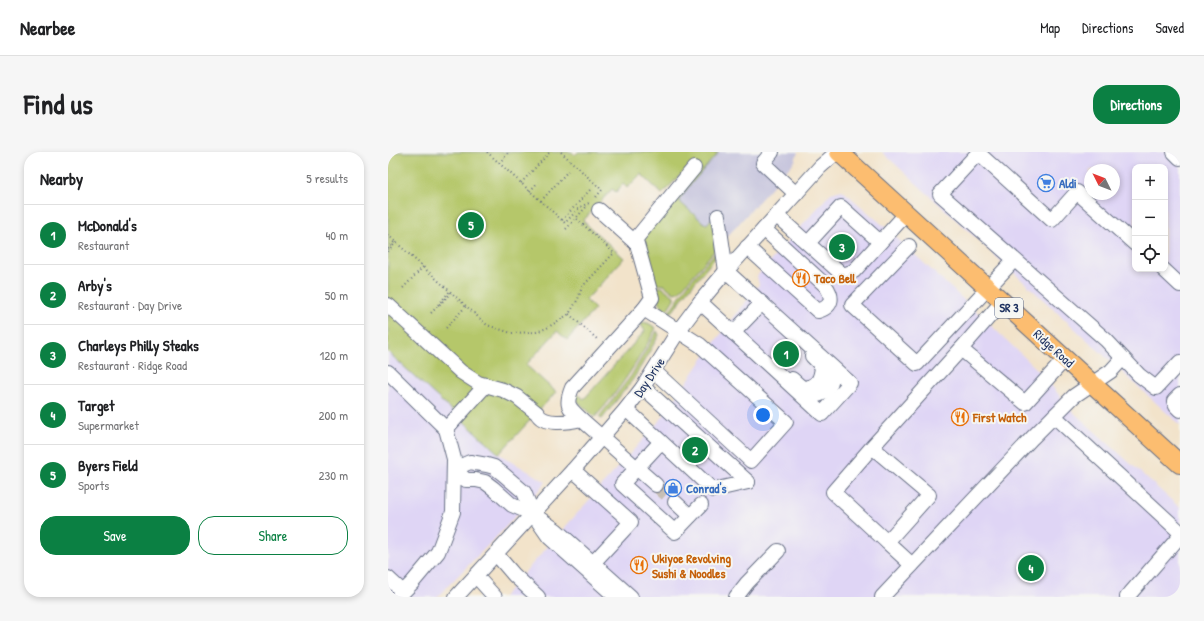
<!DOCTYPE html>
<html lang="en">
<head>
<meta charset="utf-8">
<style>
	:root { --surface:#fff; --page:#f6f6f6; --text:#202124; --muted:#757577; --line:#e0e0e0; --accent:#0b8043 }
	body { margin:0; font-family:"Patrick Hand",sans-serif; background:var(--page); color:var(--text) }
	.controls { position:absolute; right:12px; top:12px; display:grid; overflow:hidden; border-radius:8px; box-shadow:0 2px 6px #0003 }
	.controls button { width:36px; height:36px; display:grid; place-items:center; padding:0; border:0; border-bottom:1px solid var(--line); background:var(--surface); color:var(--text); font:20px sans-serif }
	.compass { position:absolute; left:696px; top:12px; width:36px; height:36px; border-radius:50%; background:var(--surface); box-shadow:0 2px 6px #0003; rotate:312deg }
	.you { position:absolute; left:375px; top:263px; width:14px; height:14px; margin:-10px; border:3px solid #fff; border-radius:50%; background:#1a73e8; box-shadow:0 0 0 6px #1a73e833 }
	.badge { display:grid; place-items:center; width:26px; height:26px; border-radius:50%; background:var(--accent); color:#fff; font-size:13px; font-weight:700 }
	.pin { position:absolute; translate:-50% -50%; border:2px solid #fff; box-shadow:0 1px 4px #0006 }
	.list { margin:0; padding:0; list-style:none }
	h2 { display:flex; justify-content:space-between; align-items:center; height:52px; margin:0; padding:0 16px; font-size:17px }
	h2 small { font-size:13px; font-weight:400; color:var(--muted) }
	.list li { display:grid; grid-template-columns:26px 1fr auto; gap:12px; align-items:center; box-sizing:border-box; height:60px; padding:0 16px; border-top:1px solid var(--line) }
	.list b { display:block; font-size:15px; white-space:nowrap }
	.list p { margin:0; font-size:13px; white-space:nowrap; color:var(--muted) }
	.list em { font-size:13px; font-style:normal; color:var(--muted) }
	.actions { display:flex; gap:8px; padding:12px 16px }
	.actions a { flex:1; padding:9px 0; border:1px solid var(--accent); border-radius:16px; text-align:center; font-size:14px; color:var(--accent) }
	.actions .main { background:var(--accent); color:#fff }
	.icon { flex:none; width:22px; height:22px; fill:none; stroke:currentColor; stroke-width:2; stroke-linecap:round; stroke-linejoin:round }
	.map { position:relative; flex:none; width:792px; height:445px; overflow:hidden; border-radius:16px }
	header { display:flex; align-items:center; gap:24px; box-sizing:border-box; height:56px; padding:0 20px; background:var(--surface); border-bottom:1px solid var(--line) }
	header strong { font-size:19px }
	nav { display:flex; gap:22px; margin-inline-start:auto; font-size:14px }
	.intro { display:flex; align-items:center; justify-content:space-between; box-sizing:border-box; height:96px; padding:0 24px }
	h1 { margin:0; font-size:28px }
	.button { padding:10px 18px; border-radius:16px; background:var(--accent); color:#fff; font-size:14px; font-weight:700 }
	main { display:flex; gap:24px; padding:0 24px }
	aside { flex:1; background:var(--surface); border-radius:16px; box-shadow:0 2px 6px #0003 }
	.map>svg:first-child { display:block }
</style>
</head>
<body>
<header>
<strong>Nearbee</strong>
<nav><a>Map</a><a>Directions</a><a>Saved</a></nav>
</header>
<div class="intro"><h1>Find us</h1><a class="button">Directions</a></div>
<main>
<aside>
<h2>Nearby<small>5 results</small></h2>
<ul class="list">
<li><span class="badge">1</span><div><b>McDonald's</b><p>Restaurant</p></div><em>40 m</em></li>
<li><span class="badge">2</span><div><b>Arby's</b><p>Restaurant · Day Drive</p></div><em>50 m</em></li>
<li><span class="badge">3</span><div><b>Charleys Philly Steaks</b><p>Restaurant · Ridge Road</p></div><em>120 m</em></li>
<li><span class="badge">4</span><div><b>Target</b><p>Supermarket</p></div><em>200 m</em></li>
<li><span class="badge">5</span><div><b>Byers Field</b><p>Sports</p></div><em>230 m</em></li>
</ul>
<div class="actions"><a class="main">Save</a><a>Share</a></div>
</aside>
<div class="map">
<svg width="792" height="445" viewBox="0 0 792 445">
	<rect width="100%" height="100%" fill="#f6f6f2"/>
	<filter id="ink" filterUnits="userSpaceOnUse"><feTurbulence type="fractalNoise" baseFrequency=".025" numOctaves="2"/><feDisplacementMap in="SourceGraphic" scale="8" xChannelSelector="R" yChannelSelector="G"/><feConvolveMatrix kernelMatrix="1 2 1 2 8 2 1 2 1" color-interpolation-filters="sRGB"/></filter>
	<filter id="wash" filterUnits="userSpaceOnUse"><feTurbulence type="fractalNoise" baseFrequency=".012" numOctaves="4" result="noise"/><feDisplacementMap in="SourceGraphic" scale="16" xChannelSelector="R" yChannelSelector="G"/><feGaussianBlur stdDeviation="0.9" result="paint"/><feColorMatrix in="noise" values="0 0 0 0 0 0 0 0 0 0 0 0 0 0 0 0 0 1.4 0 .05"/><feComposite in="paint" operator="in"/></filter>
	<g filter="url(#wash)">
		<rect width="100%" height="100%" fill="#f2e3ca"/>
		<!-- built -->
		<g fill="#dfd5f5" fill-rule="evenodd">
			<path d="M494,0H792V273L755,239ZM747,15H777V117H747ZM702,18H726V42H702Z"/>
			<path d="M454,38L497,75L591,162L655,223L684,259L792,356V445H115L273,267L329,187L371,133L369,124L443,41Z"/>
			<path d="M0,200L111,302L158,330L114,379L49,445H0Z"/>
		</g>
		<!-- industrial -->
		<path fill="#c3c1db" d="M326,0H410L407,9L320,106L271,66Z"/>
		<!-- green -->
		<g fill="#b5c76b" stroke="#687b64">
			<path d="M0,0H184L187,3L190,0H331L301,34L291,48L293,51L316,71L319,72L324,66L327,98L291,140L286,141L276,133L266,132L253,90L304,11L274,42L253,22L239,36L235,32L228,40L224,37L195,69L236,106L198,148L207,157L179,188L169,179L138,213L168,240L111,302L0,200Z"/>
			<path d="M327,101V106L299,140L285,159L280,161L302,130Z"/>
			<path d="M267,135H274L286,144V147L277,161L265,136Z"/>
			<path d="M253,170L260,171L268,176C251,208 232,238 207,265L190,250L188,245L191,243L196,247L257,179L253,173Z"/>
			<path d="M269,179L271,183L246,226L214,267L211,265L243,224Z"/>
		</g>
	</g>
	<g filter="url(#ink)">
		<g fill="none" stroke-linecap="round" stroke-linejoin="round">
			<!-- minor-tunnel -->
			<path stroke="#c7bfb4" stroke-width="14" stroke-dasharray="14 7" stroke-linecap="butt" d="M268,333L287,350"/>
			<!-- minor casing -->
			<g stroke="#666e84" stroke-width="16">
				<g id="minor">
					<path d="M384,0L375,11L408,42"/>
					<path d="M591,0L552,42L718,188L751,223L768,236L792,210"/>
					<path d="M786,0L792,6"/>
					<path d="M590,1L664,68L689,40L747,92"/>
					<path d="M211,58L249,92L264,146L256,157"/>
					<path d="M388,63L455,123L466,119L518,62"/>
					<path d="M246,89L306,16"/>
					<path d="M420,91L453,55L492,90"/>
					<path d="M521,94L464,153L529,212L626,108"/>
					<path d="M359,95L430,159C446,154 445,144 437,133L376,77"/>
					<path d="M775,117L792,133"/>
					<path d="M312,150L434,262L462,231L338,119L330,64"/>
					<path d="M614,150L573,197L637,251L677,207"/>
					<path d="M0,153L73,220L90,231L115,238L129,245L149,261C155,274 181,270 193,267L268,333"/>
					<path d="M345,181L374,151"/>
					<path d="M0,220L58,277L66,307L65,360L50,400L24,431L10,445"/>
					<path d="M404,227L414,236C429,235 433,228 434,214L424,204"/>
					<path d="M255,235L360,330"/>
					<path d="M414,236C417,239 420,242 424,243C434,246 446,233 443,223C441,219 437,217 434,214"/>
					<path d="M792,243L786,249L788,254L792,258"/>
					<path d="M238,257L325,338L360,330"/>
					<path d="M666,264L792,380"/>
					<path d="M193,267C180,255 177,253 184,236L256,157L312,193L398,270L363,309L266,219"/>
					<path d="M58,277L98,233"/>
					<path d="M269,294L234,332L287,380L313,353"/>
					<path d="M484,295L445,340L499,390L541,343L484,295L573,197"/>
					<path d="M185,318L243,370L205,411"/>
					<path d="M287,350L302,364"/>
					<path d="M499,390L524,413"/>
					<path d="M108,402L126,423L150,445"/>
					<path d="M88,424L107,445"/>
					<path d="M0,426L15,440"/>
					<path d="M68,445L185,318L238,257L255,235L291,178L312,150L338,119L432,15L449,0"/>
					<path d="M228,445L161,385L145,362L136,340L115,322L106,315L99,313L82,310L66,317L78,328H88L97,330L105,336L124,353L145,362L168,378L243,445"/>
					<path d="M348,445L359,431L390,399"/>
					<path d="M494,445L644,286L686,244L723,219L734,207"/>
					<path d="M739,445L792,384"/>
				</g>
			</g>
			<!-- major casing -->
			<g stroke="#666e84" stroke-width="20">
				<path id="major" d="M451,0L792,312"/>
			</g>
			<!-- path -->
			<g stroke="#666e84" stroke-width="2" stroke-dasharray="1 3" stroke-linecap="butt">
				<path d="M99,0L177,71L192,55L201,51"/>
				<path d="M173,0L214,38L206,47"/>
				<path d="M111,11L121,0"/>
				<path d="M133,31L161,1"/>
				<path d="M142,39L150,30"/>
				<path d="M153,49L180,19"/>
				<path d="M174,68L202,38"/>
				<path d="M178,77L188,66"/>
				<path d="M0,83L99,173L123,181L148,180L159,176L181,162L190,147L194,135L226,101L188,66L200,53"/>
				<path d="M0,97L7,89"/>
				<path d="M0,100L8,90"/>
				<path d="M15,136L35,115"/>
				<path d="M50,153L62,139"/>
				<path d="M43,161L63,141"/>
				<path d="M181,162L209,187"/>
				<path d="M58,176L78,154"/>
			</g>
			<!-- minor -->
			<use href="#minor" stroke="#fff" stroke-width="14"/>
			<!-- major -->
			<use href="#major" stroke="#fcbd6f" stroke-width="18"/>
		</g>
	</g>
	<!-- icons -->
	<defs>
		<g id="supermarket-ring" transform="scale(0.9)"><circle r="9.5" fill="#f6f6f2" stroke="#3f7fe0" stroke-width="1.5"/><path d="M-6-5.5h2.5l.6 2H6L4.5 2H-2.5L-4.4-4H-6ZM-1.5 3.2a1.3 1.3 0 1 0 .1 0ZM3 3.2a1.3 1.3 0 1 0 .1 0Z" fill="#3f7fe0"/></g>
		<g id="restaurant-ring" transform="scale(0.9)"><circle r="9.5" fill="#f6f6f2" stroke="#e8710a" stroke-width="1.5"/><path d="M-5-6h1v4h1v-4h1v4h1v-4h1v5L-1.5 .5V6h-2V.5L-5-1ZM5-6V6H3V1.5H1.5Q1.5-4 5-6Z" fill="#e8710a"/></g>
		<g id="shop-ring" transform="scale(0.9)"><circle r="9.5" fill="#f6f6f2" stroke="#3f7fe0" stroke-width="1.5"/><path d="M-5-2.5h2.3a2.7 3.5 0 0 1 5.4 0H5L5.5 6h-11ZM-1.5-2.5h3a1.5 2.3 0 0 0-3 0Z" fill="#3f7fe0"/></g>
	</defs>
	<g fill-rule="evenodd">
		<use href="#supermarket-ring" x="658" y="31"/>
		<use href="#restaurant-ring" x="413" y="126"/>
		<use href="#restaurant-ring" x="572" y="265"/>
		<use href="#shop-ring" x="285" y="336"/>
		<use href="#restaurant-ring" x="251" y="413"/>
	</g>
	<g text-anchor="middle" stroke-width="4" stroke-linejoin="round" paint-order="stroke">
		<!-- shield labels -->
		<rect fill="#f6f6f2" stroke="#5d6b8a" stroke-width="1" x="607" y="146" width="28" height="20" rx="3"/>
		<g font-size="12" font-weight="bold" fill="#1b2f5e">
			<text x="621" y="160">SR 3</text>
		</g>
		<!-- shop labels -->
		<g font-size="13" font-weight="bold" fill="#366cbe" stroke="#f6f6f2" text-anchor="start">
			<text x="671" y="36">Aldi</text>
			<text x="298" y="341">Conrad's</text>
		</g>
		<!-- food labels -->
		<g font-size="13" font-weight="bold" fill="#c56008" stroke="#f6f6f2" text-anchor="start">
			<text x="426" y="131">Taco Bell</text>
			<text x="585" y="270">First Watch</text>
			<text x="264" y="411">Ukiyoe Revolving<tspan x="264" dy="15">Sushi &amp; Noodles</tspan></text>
		</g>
		<!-- street labels -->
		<g font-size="13" fill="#1b2f5e" stroke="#f6f6f2">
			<text transform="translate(666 196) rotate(42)" y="5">Ridge Road</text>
			<text transform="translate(261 225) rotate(-56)" y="5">Day Drive</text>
		</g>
	</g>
</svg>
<div class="controls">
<button>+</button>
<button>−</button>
<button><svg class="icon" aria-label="locate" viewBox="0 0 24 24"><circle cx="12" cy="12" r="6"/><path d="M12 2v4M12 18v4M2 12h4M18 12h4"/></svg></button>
</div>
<svg class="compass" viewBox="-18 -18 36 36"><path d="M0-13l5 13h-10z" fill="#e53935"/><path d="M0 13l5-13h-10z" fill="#757577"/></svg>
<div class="you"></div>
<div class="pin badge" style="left:398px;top:202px">1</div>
<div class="pin badge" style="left:307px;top:298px">2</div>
<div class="pin badge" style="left:454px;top:95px">3</div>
<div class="pin badge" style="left:643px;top:416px">4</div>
<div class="pin badge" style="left:83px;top:73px">5</div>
</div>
</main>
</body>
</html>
